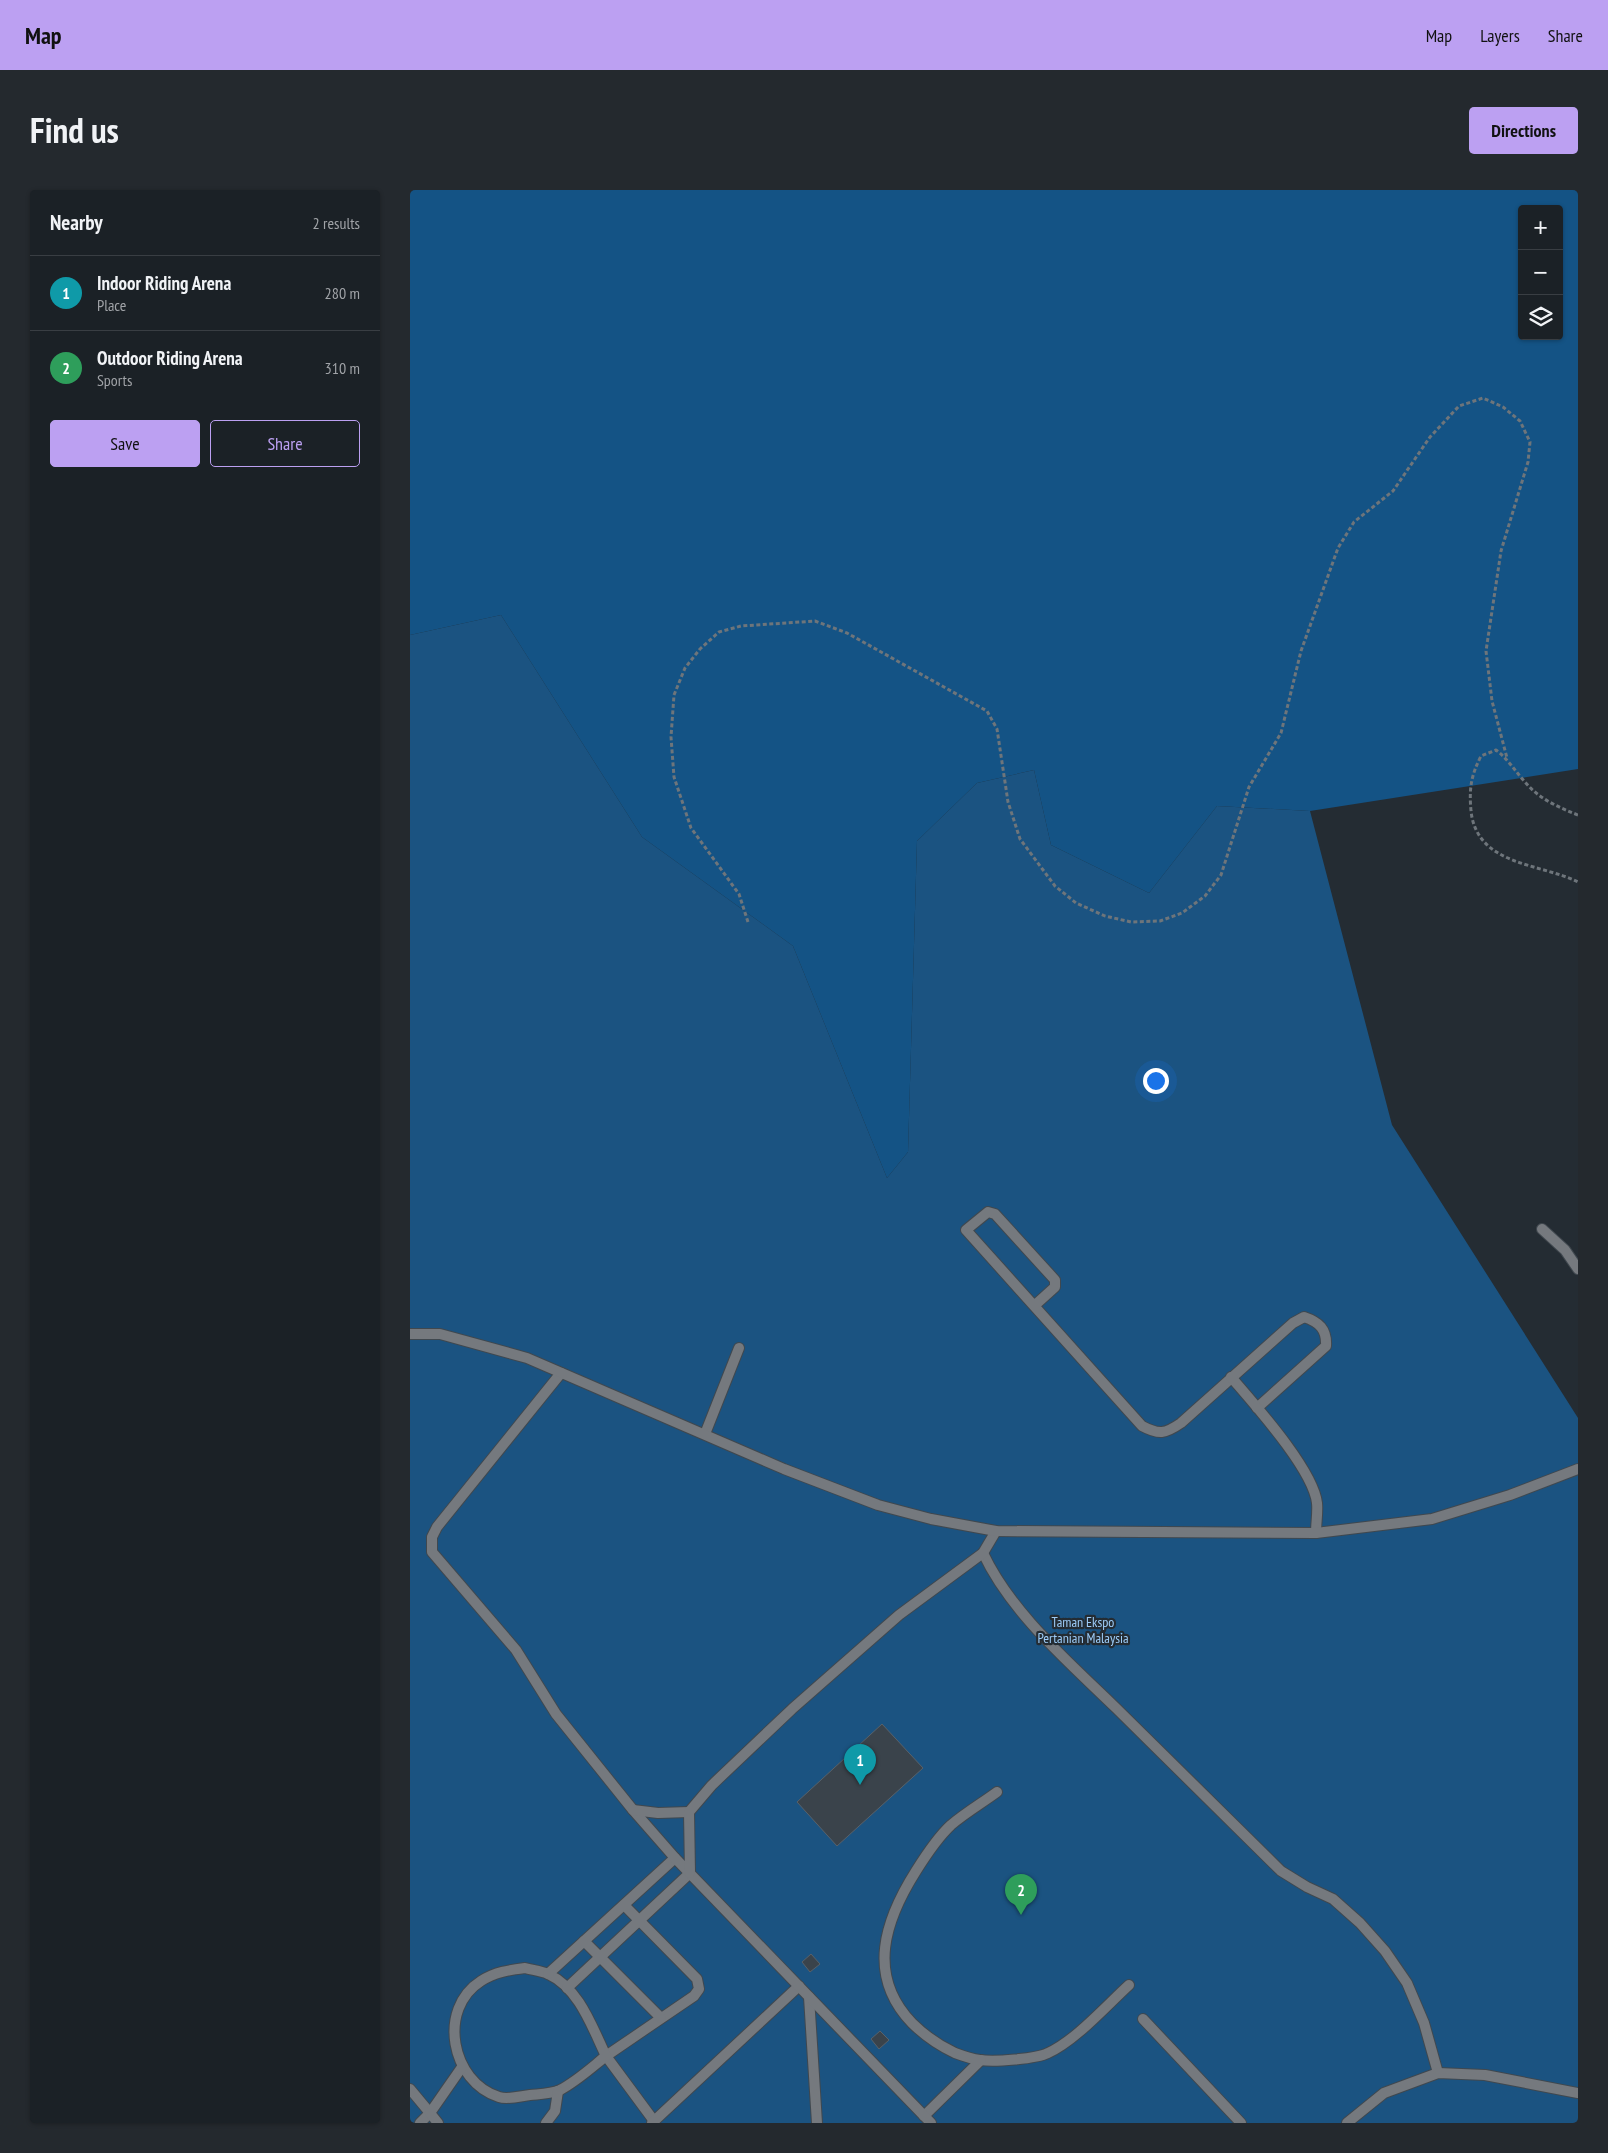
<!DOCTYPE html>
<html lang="en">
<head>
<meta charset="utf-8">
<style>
	:root { --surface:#1b2126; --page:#24292e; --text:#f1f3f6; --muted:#a0a3a7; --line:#393e43; --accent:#bca0f2 }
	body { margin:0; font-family:"PT Sans Narrow",sans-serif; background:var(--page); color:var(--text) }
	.controls { position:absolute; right:15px; top:15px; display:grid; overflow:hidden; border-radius:5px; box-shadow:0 1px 4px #0004 }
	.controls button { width:45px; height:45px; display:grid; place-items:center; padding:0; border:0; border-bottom:1px solid var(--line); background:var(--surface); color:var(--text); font:25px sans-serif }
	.you { position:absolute; left:745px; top:890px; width:18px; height:18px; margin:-12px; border:4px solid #fff; border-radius:50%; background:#1a73e8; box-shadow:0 0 0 8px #1a73e833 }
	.badge { display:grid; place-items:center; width:32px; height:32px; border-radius:50%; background:var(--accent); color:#fff; font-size:16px; font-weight:700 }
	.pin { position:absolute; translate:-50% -41px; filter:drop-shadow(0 1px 2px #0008) }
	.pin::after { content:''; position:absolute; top:26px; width:18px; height:15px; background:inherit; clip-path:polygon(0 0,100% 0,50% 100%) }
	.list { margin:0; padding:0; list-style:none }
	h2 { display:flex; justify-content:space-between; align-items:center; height:65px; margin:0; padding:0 20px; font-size:21px }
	h2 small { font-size:16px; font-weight:400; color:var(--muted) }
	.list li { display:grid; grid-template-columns:32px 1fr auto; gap:15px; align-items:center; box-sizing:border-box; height:75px; padding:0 20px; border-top:1px solid var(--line) }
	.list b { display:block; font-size:19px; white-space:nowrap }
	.list p { margin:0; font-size:16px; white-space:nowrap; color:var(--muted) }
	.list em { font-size:16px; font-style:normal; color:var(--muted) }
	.actions { display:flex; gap:10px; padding:15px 20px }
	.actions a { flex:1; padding:11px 0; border:1px solid var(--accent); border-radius:5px; text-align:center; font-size:18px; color:var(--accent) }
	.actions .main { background:var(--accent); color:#111 }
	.icon { flex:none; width:28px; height:28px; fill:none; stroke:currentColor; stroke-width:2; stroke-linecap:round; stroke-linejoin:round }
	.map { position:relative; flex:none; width:1168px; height:1933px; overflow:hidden; border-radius:5px }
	header { display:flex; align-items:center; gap:30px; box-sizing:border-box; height:70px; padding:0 25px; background:var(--accent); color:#111 }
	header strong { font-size:24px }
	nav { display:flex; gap:28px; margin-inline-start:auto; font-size:18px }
	.intro { display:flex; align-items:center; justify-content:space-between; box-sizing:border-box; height:120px; padding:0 30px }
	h1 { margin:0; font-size:35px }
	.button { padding:12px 22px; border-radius:5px; background:var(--accent); color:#111; font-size:18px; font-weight:700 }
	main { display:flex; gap:30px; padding:0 30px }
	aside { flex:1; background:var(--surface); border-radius:5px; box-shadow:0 1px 4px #0004 }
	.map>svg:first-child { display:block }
</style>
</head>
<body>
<header>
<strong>Map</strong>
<nav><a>Map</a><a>Layers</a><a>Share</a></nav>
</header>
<div class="intro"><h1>Find us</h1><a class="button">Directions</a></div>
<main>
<aside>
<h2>Nearby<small>2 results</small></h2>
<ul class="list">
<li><span class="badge" style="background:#0f9aa8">1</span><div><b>Indoor Riding Arena</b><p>Place</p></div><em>280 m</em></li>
<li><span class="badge" style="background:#2e9e5b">2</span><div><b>Outdoor Riding Arena</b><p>Sports</p></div><em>310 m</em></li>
</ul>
<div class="actions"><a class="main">Save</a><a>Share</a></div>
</aside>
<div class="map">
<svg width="1168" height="1933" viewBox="0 0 1168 1933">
	<rect width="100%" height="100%" fill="#242c33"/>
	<!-- green -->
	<path fill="#1b5381" d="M91,425L232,647L383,756L477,988L498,962L507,651L567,593L624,580L641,655L739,703L807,616L900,621L982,935L1168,1228V1933H0V445Z"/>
	<!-- forest -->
	<path fill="#145385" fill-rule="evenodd" d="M0,0H1168V579L900,621L807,616L739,703L641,655L624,580L567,593L507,651L498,962L477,988L383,756L232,647L91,425L0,445ZM1112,19H1149V146H1112Z"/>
	<!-- building -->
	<g fill="#3a434b" stroke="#58616a">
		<path d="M472,1534L513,1578L427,1656L387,1612Z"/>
		<path d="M401,1764L410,1774L400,1782L392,1772Z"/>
		<path d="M470,1841L479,1850L469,1859L461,1849Z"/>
	</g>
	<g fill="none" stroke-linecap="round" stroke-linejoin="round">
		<!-- service casing -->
		<g stroke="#40484f" stroke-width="12">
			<g id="service">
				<path d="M1132,1039L1155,1060L1168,1079"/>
				<path d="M624,1116L645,1097V1090L585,1024L578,1022L556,1040L732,1236C749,1245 755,1244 771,1233L883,1133L894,1127C909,1132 917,1139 916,1156L847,1218"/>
				<path d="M821,1187C844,1214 903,1279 907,1313C908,1322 906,1333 906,1343"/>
				<path d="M295,1244L329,1158"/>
				<path d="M587,1602C572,1613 555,1623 541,1635C527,1648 516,1665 506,1681C475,1730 456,1785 502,1833C515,1846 528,1855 545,1863C553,1866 562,1869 570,1870C584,1872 626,1869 638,1863C665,1851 696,1816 719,1795"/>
				<path d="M214,1715L287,1789L289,1799L284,1806L196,1866L244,1931"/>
				<path d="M174,1751L251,1828"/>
				<path d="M115,1778C122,1780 131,1781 138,1784C169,1798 182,1837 196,1866C181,1878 167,1891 150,1900C141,1904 129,1904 120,1905C111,1906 98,1910 89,1907C41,1892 27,1819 71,1791C85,1782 99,1780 115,1778Z"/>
				<path d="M138,1784L265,1668"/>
				<path d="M157,1798L280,1683"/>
				<path d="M399,1807L407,1933"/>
				<path d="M733,1829L831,1933"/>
				<path d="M0,1899L20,1923L10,1933"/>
				<path d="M514,1926L571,1870"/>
				<path d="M28,1933L20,1923L52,1877"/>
				<path d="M136,1933L145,1921L148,1901"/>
				<path d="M242,1933L389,1796"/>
			</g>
		</g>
		<!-- minor casing -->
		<g stroke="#40484f" stroke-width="12">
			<g id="minor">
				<path d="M151,1183L27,1337L22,1347V1362L106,1460L146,1524L223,1620L265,1668L521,1933"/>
				<path d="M573,1363C601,1423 659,1472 706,1518C761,1573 816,1627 871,1681L897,1697L923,1709L950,1733L975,1761L997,1793L1014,1833L1028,1883"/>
				<path d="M223,1620L248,1623L279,1622"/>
				<path d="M280,1683L279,1622L302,1595L382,1519L489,1425L573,1363L586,1341"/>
				<path d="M937,1933L974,1903L1028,1883L1075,1885L1168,1903"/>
			</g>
		</g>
		<!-- tertiary casing -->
		<g stroke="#40484f" stroke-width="12">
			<path id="tertiary" d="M0,1144H30L117,1168L374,1279L468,1315L521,1329L586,1341L906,1343L1022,1329L1100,1305L1168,1279"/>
		</g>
		<!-- path -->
		<g stroke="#6e757b" stroke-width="3" stroke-dasharray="4 2.5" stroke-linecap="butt">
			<path d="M1168,625C1148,617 1129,609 1115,592C1105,581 1098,569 1086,560L1071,566C1061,586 1059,598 1061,621C1067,676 1130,673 1168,692"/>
			<path d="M338,732L329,704L281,638L264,587L261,547L264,505L275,478L290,459L309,442L331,436L405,431L437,443L577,521L587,539L598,612L610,649L645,696L666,713L695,726L721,732L750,731L772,723L795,706L811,685L839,597L871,543L891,461L928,358L944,332L983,301L1020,247L1049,216L1073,208L1093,217L1110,231L1120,252L1118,272L1091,361L1076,461L1082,511L1097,568"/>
		</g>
		<!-- service -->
		<use href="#service" stroke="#75797e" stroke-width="10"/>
		<!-- minor -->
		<use href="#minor" stroke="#75797e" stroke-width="10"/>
		<!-- tertiary -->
		<use href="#tertiary" stroke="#75797e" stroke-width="10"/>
	</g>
	<g text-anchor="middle" stroke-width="4.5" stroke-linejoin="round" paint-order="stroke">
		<!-- park labels -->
		<g font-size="14" fill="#9dccf8" stroke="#242c33">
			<text x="673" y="1437">Taman Ekspo<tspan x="673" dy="16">Pertanian Malaysia</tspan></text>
		</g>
	</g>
</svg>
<div class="controls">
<button>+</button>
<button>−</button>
<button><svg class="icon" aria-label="layers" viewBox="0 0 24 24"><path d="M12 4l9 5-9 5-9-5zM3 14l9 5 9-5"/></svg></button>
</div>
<div class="you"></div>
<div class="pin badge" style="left:450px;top:1595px;background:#0f9aa8">1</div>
<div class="pin badge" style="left:611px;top:1725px;background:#2e9e5b">2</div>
</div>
</main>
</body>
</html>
